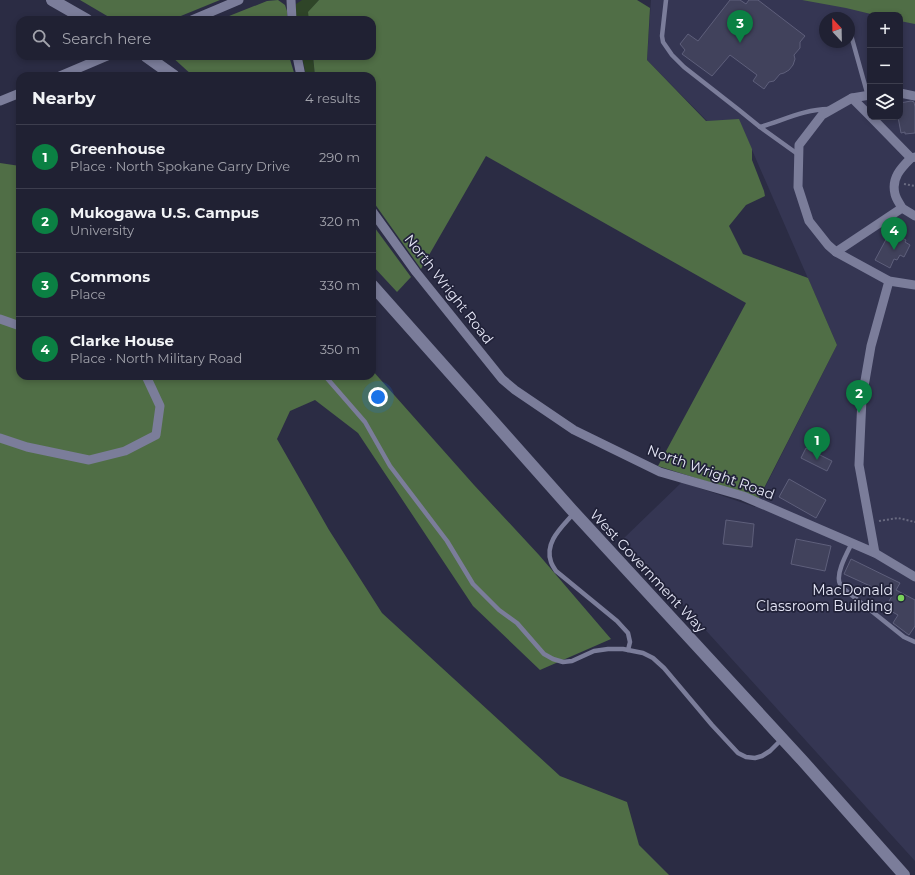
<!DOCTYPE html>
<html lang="en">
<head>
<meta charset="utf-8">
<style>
	:root { --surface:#202133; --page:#2d2e3f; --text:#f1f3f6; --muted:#a2a3ac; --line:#3d3e4e; --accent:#0b8043 }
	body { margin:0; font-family:Montserrat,sans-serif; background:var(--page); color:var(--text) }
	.controls { position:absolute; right:12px; top:12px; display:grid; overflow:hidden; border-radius:8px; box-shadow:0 2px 6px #0003 }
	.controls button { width:36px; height:36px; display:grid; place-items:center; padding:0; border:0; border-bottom:1px solid var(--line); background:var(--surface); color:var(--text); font:20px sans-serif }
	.compass { position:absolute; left:819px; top:12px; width:36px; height:36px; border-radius:50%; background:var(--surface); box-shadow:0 2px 6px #0003; rotate:338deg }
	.you { position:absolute; left:378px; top:397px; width:14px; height:14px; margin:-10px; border:3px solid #fff; border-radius:50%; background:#1a73e8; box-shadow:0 0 0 6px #1a73e833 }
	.badge { display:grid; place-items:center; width:26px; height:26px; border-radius:50%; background:var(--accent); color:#fff; font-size:13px; font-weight:700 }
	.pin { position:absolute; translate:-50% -33px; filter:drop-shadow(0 1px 2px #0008) }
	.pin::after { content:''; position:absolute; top:21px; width:14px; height:12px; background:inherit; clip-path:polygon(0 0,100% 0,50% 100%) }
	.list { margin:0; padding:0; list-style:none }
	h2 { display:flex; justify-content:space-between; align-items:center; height:52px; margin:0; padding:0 16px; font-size:17px }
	h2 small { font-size:13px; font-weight:400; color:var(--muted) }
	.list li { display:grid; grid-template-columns:26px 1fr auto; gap:12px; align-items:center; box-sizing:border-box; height:64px; padding:0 16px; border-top:1px solid var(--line) }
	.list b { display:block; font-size:15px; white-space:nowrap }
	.list p { margin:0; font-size:13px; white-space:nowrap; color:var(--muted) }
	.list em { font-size:13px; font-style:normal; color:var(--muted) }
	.icon { flex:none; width:22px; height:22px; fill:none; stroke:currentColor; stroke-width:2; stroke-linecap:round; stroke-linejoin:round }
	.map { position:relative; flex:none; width:915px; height:875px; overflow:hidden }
	.search { position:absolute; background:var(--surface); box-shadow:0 2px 6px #0003; left:16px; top:16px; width:360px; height:44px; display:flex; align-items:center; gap:10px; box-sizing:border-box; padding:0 14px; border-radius:12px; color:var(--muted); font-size:15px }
	.panel { position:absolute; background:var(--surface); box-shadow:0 2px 6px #0003; left:16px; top:72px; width:360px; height:308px; border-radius:12px }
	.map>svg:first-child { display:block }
</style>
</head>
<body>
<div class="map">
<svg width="915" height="875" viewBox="0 0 915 875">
	<rect width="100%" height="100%" fill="#2b2c44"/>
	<!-- built -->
	<path fill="#353653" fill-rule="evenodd" d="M651,0H874L915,5V861L623,539L682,482L755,507L837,345L739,120L707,121L647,60ZM870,15H900V117H870ZM825,18H849V42H825Z"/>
	<!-- green -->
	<g fill="#2f4528">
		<path d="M302,0H319L309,12V20H296V4Z"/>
		<path d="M302,56H313L315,76H306Z"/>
	</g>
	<!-- forest -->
	<g fill="#506e46">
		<path d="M80,0H220L171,20H114Z"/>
		<path d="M278,0L285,5L287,11V20H219L267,1Z"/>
		<path d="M319,0H637L650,8L647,60L706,121L739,119L752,149V160L764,191L765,196L746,205L729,226L743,254L808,278L837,345L759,498L658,466L746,303L486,156L421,269L372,200V76H315L313,56H372V20H309L308,12Z"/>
		<path d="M802,0H915V24L900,21V15H875L846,8Z"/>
		<path d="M171,56H289L295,76H193Z"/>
		<path d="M0,163L20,166V376H372V370L474,485L539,555L611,639L540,670L473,606L358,433L315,400L290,411L277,439L329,530L382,613L560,776L627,802L639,845L669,875H0Z"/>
		<path d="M372,224L411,277L397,292L372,265Z"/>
	</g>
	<!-- building -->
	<g fill="#41425c" stroke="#5e5f7b">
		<path d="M730,0H740L746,4L749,0H758L805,36L800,42V48L794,55L795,59L793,65L789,70L784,73L780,74L774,81L769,82L764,89L753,81L757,75L730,55L712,76L682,54L685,50L680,44L688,34L698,41Z"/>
		<path d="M911,101L914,102L915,107V133L905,134V132L901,133L898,117H900V114L902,113L900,103Z"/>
		<path d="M890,232L906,240L905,242L910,245L904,257L900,255L897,260L894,259L890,268L875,260Z"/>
		<path d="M806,448L832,461L827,471L801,458Z"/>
		<path d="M789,479L826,500L816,518L779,497Z"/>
		<path d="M726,520L754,524L752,547L723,544Z"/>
		<path d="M796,539L831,546L825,571L791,564Z"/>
		<path d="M851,559L900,583L896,590L915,600V626L909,635L893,623L898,615L885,608L892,596L844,574Z"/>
	</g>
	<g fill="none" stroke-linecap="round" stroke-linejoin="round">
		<!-- path -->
		<g stroke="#696a80" stroke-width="2" stroke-dasharray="2 2" stroke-linecap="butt">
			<path d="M904,184L915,186"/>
			<path d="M879,521L898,518L915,522"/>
		</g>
		<!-- service -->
		<g stroke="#7b7d9a" stroke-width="4.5">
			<path d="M666,0L662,36L663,42L672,55L684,67L739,110L760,127L799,155"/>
			<path d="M849,28L868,96"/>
			<path d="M760,127C781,121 806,109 828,109"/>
			<path d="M325,376L365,422L390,466L447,541L473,584L499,610L517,623L544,654L553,659L563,662L572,661L594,651L608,649H623L643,653L653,658L664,668L712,725L738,753L746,757L755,758L762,756L770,751L782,739"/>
			<path d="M574,513C562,527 544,542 551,562C552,565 554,568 556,571L617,621L628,633L630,642L628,650"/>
			<path d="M852,543C847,553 835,574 840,584C841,586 842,588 844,589L904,637L915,642"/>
		</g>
		<!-- minor -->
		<g stroke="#7b7d9a" stroke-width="9">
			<path d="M291,0L292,20"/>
			<path d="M192,20L239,0"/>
			<path d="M297,56L301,76"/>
			<path d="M60,76L107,56"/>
			<path d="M900,93L915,96"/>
			<path d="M852,98L870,95"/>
			<path d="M0,101L20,93"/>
			<path d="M870,116L852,98L822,115L799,145L798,187L809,221L828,245L836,252L889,281L915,285"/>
			<path d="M871,117L911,158L915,157"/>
			<path d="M902,208C900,204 896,199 895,194C891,178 901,168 911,158"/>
			<path d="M372,211L416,272L502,379L515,390L574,430L660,472L743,496L875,553L915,577"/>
			<path d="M836,252L902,208L915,216"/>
			<path d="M0,319L20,326"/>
			<path d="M0,438L27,447L89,460L125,451L156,435L160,406L146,376"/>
			<path d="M875,553L859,465L862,398L871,346L889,281"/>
		</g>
		<!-- secondary -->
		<g stroke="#7b7d9a" stroke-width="12">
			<path d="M52,0L87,20"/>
			<path d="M146,56L174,76"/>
			<path d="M372,285L571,509L802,760L904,875"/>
		</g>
	</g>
	<!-- markers -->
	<circle fill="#78d259" stroke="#212239" stroke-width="1.5" cx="901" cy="598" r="4"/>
	<g text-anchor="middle" stroke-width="3.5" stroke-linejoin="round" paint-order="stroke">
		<!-- street labels -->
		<g font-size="14" fill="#e6e7f7" stroke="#212239">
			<text transform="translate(449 289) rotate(52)" y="5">North Wright Road</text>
			<text transform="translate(711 472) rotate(20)" y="5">North Wright Road</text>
			<text transform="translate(648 571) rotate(47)" y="5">West Government Way</text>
		</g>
		<!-- poi labels -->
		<g font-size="14" fill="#e6e7f7" stroke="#212239" text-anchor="end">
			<text x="893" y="595">MacDonald<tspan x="893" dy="16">Classroom Building</tspan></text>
		</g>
	</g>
</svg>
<div class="controls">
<button>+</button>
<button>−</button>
<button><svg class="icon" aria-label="layers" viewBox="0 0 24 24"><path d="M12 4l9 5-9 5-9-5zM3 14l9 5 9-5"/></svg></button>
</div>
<svg class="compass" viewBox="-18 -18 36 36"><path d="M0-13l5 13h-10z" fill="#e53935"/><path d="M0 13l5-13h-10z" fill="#a2a3ac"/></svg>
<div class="you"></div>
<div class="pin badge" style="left:817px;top:460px">1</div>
<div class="pin badge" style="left:859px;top:413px">2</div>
<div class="pin badge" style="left:740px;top:43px">3</div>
<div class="pin badge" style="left:894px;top:250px">4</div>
<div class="search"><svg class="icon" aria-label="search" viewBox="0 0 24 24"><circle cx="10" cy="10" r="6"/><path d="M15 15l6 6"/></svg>Search here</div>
<section class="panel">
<h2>Nearby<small>4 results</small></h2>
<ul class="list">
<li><span class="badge">1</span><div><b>Greenhouse</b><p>Place · North Spokane Garry Drive</p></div><em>290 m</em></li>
<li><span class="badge">2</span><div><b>Mukogawa U.S. Campus</b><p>University</p></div><em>320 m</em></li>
<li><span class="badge">3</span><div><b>Commons</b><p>Place</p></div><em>330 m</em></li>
<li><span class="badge">4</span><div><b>Clarke House</b><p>Place · North Military Road</p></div><em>350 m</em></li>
</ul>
</section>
</div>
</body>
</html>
